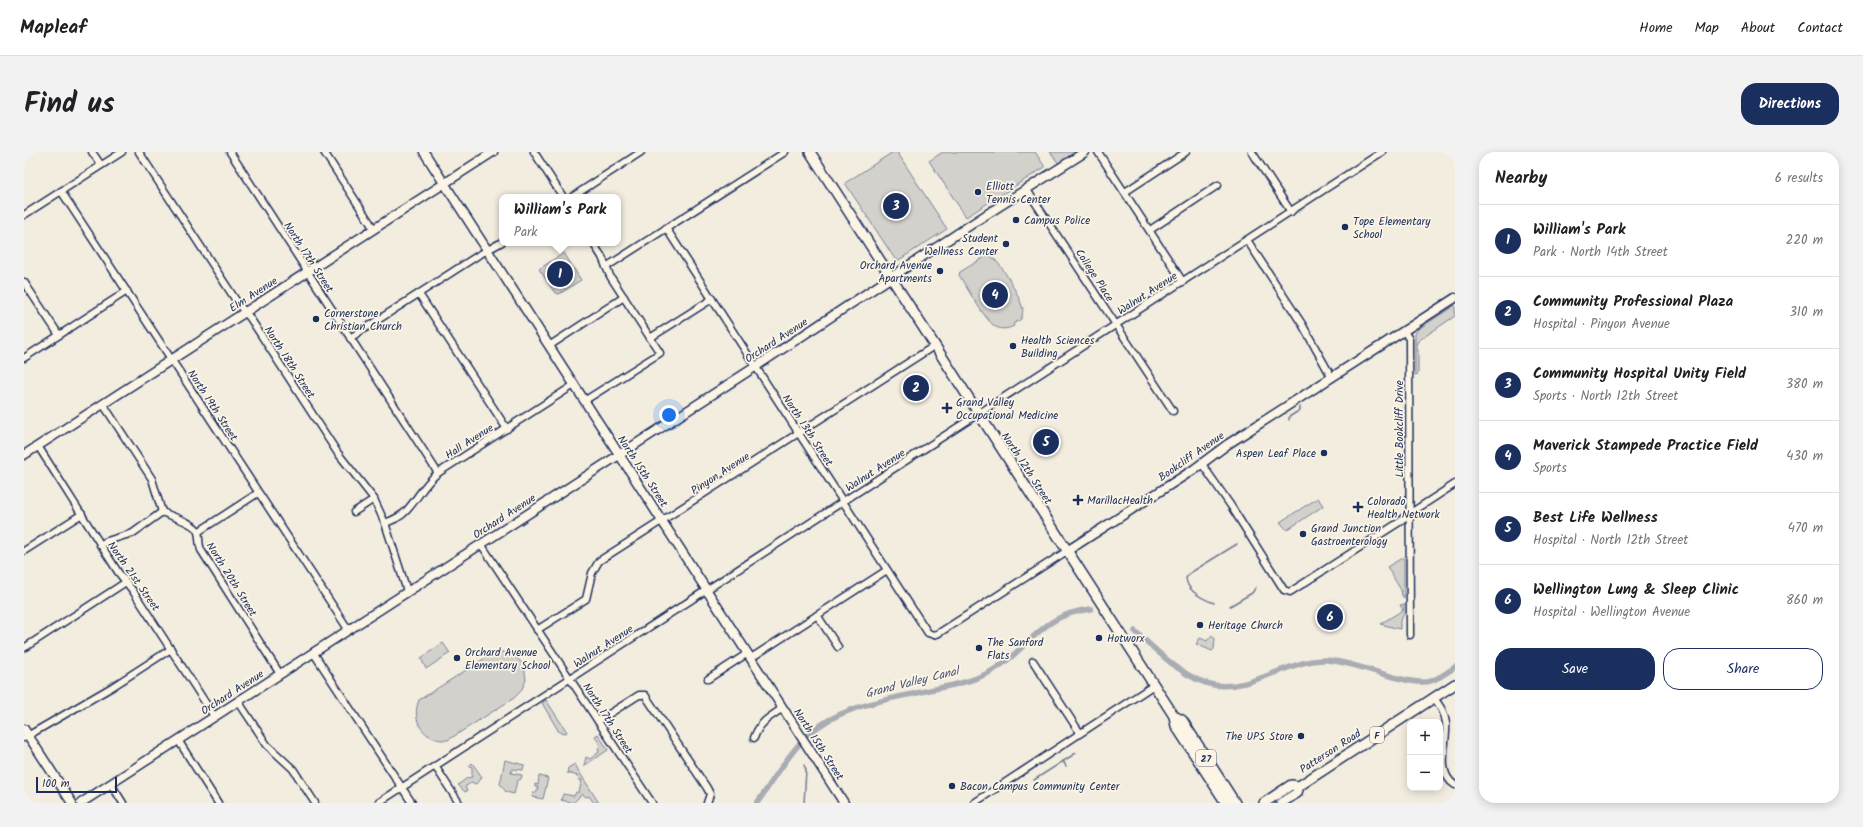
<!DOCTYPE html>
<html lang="en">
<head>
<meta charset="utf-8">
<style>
	:root { --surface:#fff; --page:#f2f2f2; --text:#202124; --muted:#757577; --line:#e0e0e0; --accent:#1b2f5e }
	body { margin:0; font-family:Kalam,sans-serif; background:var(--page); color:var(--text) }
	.controls { position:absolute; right:12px; bottom:12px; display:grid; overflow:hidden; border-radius:8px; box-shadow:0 2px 10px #0003 }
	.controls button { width:36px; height:36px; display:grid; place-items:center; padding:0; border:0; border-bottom:1px solid var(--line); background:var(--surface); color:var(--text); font:20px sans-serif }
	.scale { position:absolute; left:12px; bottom:10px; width:81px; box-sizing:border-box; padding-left:4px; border:2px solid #1b2f5e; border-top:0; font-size:11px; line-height:14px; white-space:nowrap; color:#1b2f5e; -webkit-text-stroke:3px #fcf5e5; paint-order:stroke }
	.you { position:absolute; left:645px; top:263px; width:14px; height:14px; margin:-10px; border:3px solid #fff; border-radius:50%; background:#1a73e8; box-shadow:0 0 0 6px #1a73e833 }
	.badge { display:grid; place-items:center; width:26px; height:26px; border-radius:50%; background:var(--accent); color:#fff; font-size:13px; font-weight:700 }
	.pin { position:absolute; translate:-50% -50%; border:2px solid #fff; box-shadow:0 1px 4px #0006 }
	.popup { position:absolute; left:475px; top:42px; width:122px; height:52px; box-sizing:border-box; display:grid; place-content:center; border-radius:8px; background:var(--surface); filter:drop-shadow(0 1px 3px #0005); font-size:13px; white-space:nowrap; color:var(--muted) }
	.popup b { font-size:15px; color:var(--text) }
	.popup::after { content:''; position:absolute; left:50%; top:100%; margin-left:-8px; border:8px solid transparent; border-top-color:var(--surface) }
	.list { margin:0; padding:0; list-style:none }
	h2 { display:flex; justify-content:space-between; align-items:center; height:52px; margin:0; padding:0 16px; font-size:17px }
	h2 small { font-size:13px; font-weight:400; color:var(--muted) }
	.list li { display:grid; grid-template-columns:26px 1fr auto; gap:12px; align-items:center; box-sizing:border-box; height:72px; padding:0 16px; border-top:1px solid var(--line) }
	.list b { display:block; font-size:15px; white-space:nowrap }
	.list p { margin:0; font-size:13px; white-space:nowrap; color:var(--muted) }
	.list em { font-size:13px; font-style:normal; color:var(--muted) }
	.actions { display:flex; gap:8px; padding:12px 16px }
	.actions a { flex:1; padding:9px 0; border:1px solid var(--accent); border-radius:16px; text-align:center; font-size:14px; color:var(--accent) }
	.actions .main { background:var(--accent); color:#fff }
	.map { position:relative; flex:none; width:1431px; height:651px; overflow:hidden; border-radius:16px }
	header { display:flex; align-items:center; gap:24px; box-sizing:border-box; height:56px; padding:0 20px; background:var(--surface); border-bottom:1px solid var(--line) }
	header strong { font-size:19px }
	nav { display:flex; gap:22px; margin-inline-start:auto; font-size:14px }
	.intro { display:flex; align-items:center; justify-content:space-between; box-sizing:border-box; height:96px; padding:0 24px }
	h1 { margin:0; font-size:28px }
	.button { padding:10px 18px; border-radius:16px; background:var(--accent); color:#fff; font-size:14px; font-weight:700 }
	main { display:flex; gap:24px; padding:0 24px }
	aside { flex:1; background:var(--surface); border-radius:16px; box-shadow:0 2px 10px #0003 }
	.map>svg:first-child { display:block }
</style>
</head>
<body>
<header>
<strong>Mapleaf</strong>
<nav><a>Home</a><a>Map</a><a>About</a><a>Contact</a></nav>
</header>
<div class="intro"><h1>Find us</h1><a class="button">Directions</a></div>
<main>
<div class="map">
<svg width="1431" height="651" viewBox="0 0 1431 651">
	<rect width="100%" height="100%" fill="#f3ede0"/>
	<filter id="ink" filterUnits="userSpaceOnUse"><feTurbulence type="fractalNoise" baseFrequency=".025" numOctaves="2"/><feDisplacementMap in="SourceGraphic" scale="8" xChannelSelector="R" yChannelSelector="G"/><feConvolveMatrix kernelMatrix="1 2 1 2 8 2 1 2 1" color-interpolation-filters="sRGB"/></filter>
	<g filter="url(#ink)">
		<!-- green -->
		<g fill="#d3d1cc" stroke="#778095">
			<path d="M869,0H873L923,77L875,108L871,107L821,31Z"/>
			<path d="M919,0H1011L1021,15L942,65L905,9Z"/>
			<path d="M1026,0H1055L1035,12Z"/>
			<path d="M540,101L557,128L535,142L531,141L515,117Z"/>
			<path d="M964,103C975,105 995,144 998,154C1000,158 998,163 997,167L989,172L990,174C984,177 978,178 972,175C962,170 942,134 935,123L936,120Z"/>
			<path d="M1431,153V164L1394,189L1392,193L1394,198V222L1391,223V182L1393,178Z"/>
			<path d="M1294,346L1299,354L1263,378L1256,370Z"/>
			<path d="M1378,406H1380V446L1378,444L1377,438L1363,415Z"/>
			<path d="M1380,452V462L1376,469V477L1356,472L1379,458L1376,453Z"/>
			<path d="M1188,483L1191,487L1190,497L1188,499L1172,492L1176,486L1183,489Z"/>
			<path d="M419,491L426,501L402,517L397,506Z"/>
			<path d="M479,500L493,506L500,513L502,528L497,539L490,546L424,588C401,590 386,569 395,548L469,501Z"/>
			<path d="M522,548L543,580L542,581L535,580L518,551Z"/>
			<path d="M574,582L584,598L560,614L562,605L566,607L575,600L574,597L576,593L571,584Z"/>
			<path d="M481,608L500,613L499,618L488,617L487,621L498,623L497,627L493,629L490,642L482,640L476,632Z"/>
			<path d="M448,611L458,625L454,631L451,632L448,630L441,635L443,639L441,640L434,633L443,626L448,625V615L445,614Z"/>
			<path d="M551,612L554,618L575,651H570L565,644L562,645L558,642L549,651L537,648L539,642L550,644L552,640H555L558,628H555L554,624L543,621L544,616Z"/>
			<path d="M515,624L524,626L519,647L508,645L509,641H512L514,635H511V632L514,633Z"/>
		</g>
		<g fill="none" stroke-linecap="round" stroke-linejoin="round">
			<!-- stream -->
			<g stroke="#707a91" stroke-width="1.5">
				<path d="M1265,268V265L1276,258V255"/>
				<path d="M1221,386L1222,385"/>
				<path d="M1190,451C1179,447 1163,439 1162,426L1166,421L1213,392"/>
				<path d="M1206,454L1228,441L1232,435"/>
				<path d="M1039,609L1042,614"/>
				<path d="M1010,628L1052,601"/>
				<path d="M780,651L782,618L780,613"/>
			</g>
			<!-- canal -->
			<g stroke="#a9acb3" stroke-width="5.5">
				<path d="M1111,479C1132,498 1162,529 1190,533C1229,539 1262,508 1301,508C1329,508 1385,536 1407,529C1416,526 1424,520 1431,515"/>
				<path d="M733,651C749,629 764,602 784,583C813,556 856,549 893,541C917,535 944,532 966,520C1007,497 1014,463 1067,457"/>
			</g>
			<!-- street casing -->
			<g stroke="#1b2f5e" stroke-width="9">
				<g id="street">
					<path d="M68,0L77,13"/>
					<path d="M115,0L215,153L226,166L313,300L350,347L361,371L383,439"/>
					<path d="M206,0L414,321"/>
					<path d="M300,0L350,77"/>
					<path d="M510,0L539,45"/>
					<path d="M1074,0L1159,130"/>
					<path d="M1228,0L1267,60"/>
					<path d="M1003,38L1149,259"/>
					<path d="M37,39L324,477"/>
					<path d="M1101,40L1162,0"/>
					<path d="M548,45L617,0"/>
					<path d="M0,63L98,0"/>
					<path d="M642,76L904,481L910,483L915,481L1043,399"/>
					<path d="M1126,78L1194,33"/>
					<path d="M1223,88L1278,172L1308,226"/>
					<path d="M582,115L761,0"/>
					<path d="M0,130L35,183"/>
					<path d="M395,142L483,277"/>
					<path d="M1380,179L1385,187L1386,483"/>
					<path d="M326,186L453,104L478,90"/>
					<path d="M626,186L688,147"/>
					<path d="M525,194L600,145"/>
					<path d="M0,206L103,139"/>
					<path d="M560,249L636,201L586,124L578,105L569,91"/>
					<path d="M79,252L128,327L138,360C146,364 172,371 174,380C176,386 174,391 177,398L256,522"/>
					<path d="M14,294L94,420L109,439L190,564"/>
					<path d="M1178,312L1207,354L1260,438L1266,440L1374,371L1385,362L1431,332"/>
					<path d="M330,360L350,347"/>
					<path d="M361,371C369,368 377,365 383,358C394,346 400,332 414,321L550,233"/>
					<path d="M174,380L234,341"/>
					<path d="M457,392L628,651"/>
					<path d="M76,393L83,389L109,381L138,360"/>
					<path d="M0,399L58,362"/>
					<path d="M793,463L814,495"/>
					<path d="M513,478L562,447L568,421L575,409L910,194"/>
					<path d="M0,496L102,430"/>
					<path d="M289,500L388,651"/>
					<path d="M727,506L863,418"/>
					<path d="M1009,509L1056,581"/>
					<path d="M684,527L724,501"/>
					<path d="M1410,546C1416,554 1421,561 1422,571C1424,589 1411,621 1431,633"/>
					<path d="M214,549L243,593L269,617L291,651"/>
					<path d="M574,569L615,543H621L683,636L686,642L683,651"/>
					<path d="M0,586L88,535L147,497"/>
					<path d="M730,586C735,571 745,565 759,556"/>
					<path d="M154,588L194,651"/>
					<path d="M411,614L435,651"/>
					<path d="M87,632L99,651"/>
					<path d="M354,651L1358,0"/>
					<path d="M950,651L1130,533"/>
				</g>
			</g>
			<!-- secondary casing -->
			<g stroke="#1b2f5e" stroke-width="11">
				<g id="secondary">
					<path d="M400,0L820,651"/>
					<path d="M0,303L469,0"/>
					<path d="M1043,399L1169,318L1204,292L1431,146"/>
					<path d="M0,577L48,651"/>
					<path d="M57,651L731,215L957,66L1061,0"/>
				</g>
			</g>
			<!-- primary casing -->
			<g stroke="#1b2f5e" stroke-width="12">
				<g id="primary">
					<path d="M786,0L1130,533L1150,564L1152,574L1202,651"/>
					<path d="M1150,564L1158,568L1211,651"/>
					<path d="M1240,651L1267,633L1275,634"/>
					<path d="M1257,651L1273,641L1275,634L1431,532"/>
				</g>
			</g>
			<!-- street -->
			<use href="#street" stroke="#fcf5e5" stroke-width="6"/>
			<!-- secondary -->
			<use href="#secondary" stroke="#fcf5e5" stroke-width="8"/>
			<!-- primary -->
			<use href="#primary" stroke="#fcf5e5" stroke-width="9"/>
		</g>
	</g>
	<!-- markers -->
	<g fill="#1b2f5e" stroke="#fcf5e5" stroke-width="1.5">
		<circle cx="954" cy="40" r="4"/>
		<circle cx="992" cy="68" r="4"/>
		<circle cx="1321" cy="75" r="4"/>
		<circle cx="982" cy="92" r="4"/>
		<circle cx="916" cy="119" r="4"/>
		<circle cx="292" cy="167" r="4"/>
		<circle cx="989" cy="194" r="4"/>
		<path d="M921 250h4v4h4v4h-4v4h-4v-4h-4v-4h4z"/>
		<circle cx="1300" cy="301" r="4"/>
		<path d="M1052 342h4v4h4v4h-4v4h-4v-4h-4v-4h4z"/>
		<path d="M1332 349h4v4h4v4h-4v4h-4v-4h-4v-4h4z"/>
		<circle cx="1279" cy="382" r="4"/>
		<circle cx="1176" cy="473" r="4"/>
		<circle cx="1075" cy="486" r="4"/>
		<circle cx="955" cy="496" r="4"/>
		<circle cx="433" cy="506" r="4"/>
		<circle cx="1277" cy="584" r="4"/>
		<circle cx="928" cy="634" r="4"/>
	</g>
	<g text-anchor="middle" stroke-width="3.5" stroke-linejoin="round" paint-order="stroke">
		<!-- shield labels -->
		<g fill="#fcf5e5" stroke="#5e6a86" stroke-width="1">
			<rect x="1346" y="575" width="14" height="16" rx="3"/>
			<rect x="1172" y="598" width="20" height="16" rx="3"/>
		</g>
		<g font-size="10" font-weight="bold" fill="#1b2f5e">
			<text x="1353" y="587">F</text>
			<text x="1182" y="610">27</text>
		</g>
		<!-- poi labels -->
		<g font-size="11" fill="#1b2f5e" stroke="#fcf5e5" text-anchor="start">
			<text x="962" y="38">Elliott<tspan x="962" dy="13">Tennis Center</tspan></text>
			<text x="1000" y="72">Campus Police</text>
			<text x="1329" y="73">Tope Elementary<tspan x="1329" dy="13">School</tspan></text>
			<text x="974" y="90" text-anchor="end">Student<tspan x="974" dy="13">Wellness Center</tspan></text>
			<text x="908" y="117" text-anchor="end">Orchard Avenue<tspan x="908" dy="13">Apartments</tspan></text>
			<text x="300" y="165">Cornerstone<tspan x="300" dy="13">Christian Church</tspan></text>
			<text x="997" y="192">Health Sciences<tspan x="997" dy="13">Building</tspan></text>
			<text x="932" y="254">Grand Valley<tspan x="932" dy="13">Occupational Medicine</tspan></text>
			<text x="1292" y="305" text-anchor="end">Aspen Leaf Place</text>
			<text x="1063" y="352">MarillacHealth</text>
			<text x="1343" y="353">Colorado<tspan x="1343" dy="13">Health Network</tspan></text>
			<text x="1287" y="380">Grand Junction<tspan x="1287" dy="13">Gastroenterology</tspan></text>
			<text x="1184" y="477">Heritage Church</text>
			<text x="1083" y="490">Hotworx</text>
			<text x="963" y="494">The Sanford<tspan x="963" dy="13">Flats</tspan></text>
			<text x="441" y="504">Orchard Avenue<tspan x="441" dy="13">Elementary School</tspan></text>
			<text x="1269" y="588" text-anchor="end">The UPS Store</text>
			<text x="936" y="638">Bacon Campus Community Center</text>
		</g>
		<!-- street labels -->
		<g font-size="11" fill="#1b2f5e" stroke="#fcf5e5">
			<text transform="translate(285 105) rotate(57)" y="4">North 17th Street</text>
			<text transform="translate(1071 123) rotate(57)" y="4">College Place</text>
			<text transform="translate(1123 141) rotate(-33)" y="4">Walnut Avenue</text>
			<text transform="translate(229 142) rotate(-33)" y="4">Elm Avenue</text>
			<text transform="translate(752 188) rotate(-33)" y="4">Orchard Avenue</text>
			<text transform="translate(266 210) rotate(57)" y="4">North 18th Street</text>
			<text transform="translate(189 253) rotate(57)" y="4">North 19th Street</text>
			<text transform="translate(1375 277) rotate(-90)" y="4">Little Bookcliff Drive</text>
			<text transform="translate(784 278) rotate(57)" y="4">North 13th Street</text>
			<text transform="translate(445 289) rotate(-33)" y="4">Hall Avenue</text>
			<text transform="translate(1167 304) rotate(-35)" y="4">Bookcliff Avenue</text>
			<text transform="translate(1003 316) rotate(57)" y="4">North 12th Street</text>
			<text transform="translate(851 318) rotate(-33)" y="4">Walnut Avenue</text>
			<text transform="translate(619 319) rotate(57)" y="4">North 15th Street</text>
			<text transform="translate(696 321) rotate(-33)" y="4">Pinyon Avenue</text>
			<text transform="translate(480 364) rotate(-33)" y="4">Orchard Avenue</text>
			<text transform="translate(110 424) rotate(55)" y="4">North 21st Street</text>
			<text transform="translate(208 427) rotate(58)" y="4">North 20th Street</text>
			<text transform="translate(579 494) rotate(-33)" y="4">Walnut Avenue</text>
			<text transform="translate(208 540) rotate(-33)" y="4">Orchard Avenue</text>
			<text transform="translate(584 566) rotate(57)" y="4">North 17th Street</text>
			<text transform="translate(795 592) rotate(57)" y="4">North 15th Street</text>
			<text transform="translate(1306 599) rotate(-33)" y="4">Patterson Road</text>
		</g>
		<!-- water labels -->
		<g font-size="12" font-style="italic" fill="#465478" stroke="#fcf5e5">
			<text transform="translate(888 530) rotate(-14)" y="4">Grand Valley Canal</text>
		</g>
	</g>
</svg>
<div class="controls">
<button>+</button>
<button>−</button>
</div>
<div class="scale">100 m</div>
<div class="you"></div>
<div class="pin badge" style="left:536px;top:122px">1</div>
<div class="popup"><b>William's Park</b>Park</div>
<div class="pin badge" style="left:892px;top:236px">2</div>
<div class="pin badge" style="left:872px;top:54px">3</div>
<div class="pin badge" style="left:971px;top:143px">4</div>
<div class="pin badge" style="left:1022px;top:290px">5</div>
<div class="pin badge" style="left:1306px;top:465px">6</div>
</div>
<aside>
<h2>Nearby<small>6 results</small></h2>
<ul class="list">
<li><span class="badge">1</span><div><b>William's Park</b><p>Park · North 14th Street</p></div><em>220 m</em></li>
<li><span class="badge">2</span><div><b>Community Professional Plaza</b><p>Hospital · Pinyon Avenue</p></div><em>310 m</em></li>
<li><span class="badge">3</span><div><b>Community Hospital Unity Field</b><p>Sports · North 12th Street</p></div><em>380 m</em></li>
<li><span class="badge">4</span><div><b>Maverick Stampede Practice Field</b><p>Sports</p></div><em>430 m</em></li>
<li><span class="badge">5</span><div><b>Best Life Wellness</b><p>Hospital · North 12th Street</p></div><em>470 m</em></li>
<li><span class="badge">6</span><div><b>Wellington Lung &amp; Sleep Clinic</b><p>Hospital · Wellington Avenue</p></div><em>860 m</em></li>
</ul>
<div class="actions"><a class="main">Save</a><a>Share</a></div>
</aside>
</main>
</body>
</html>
